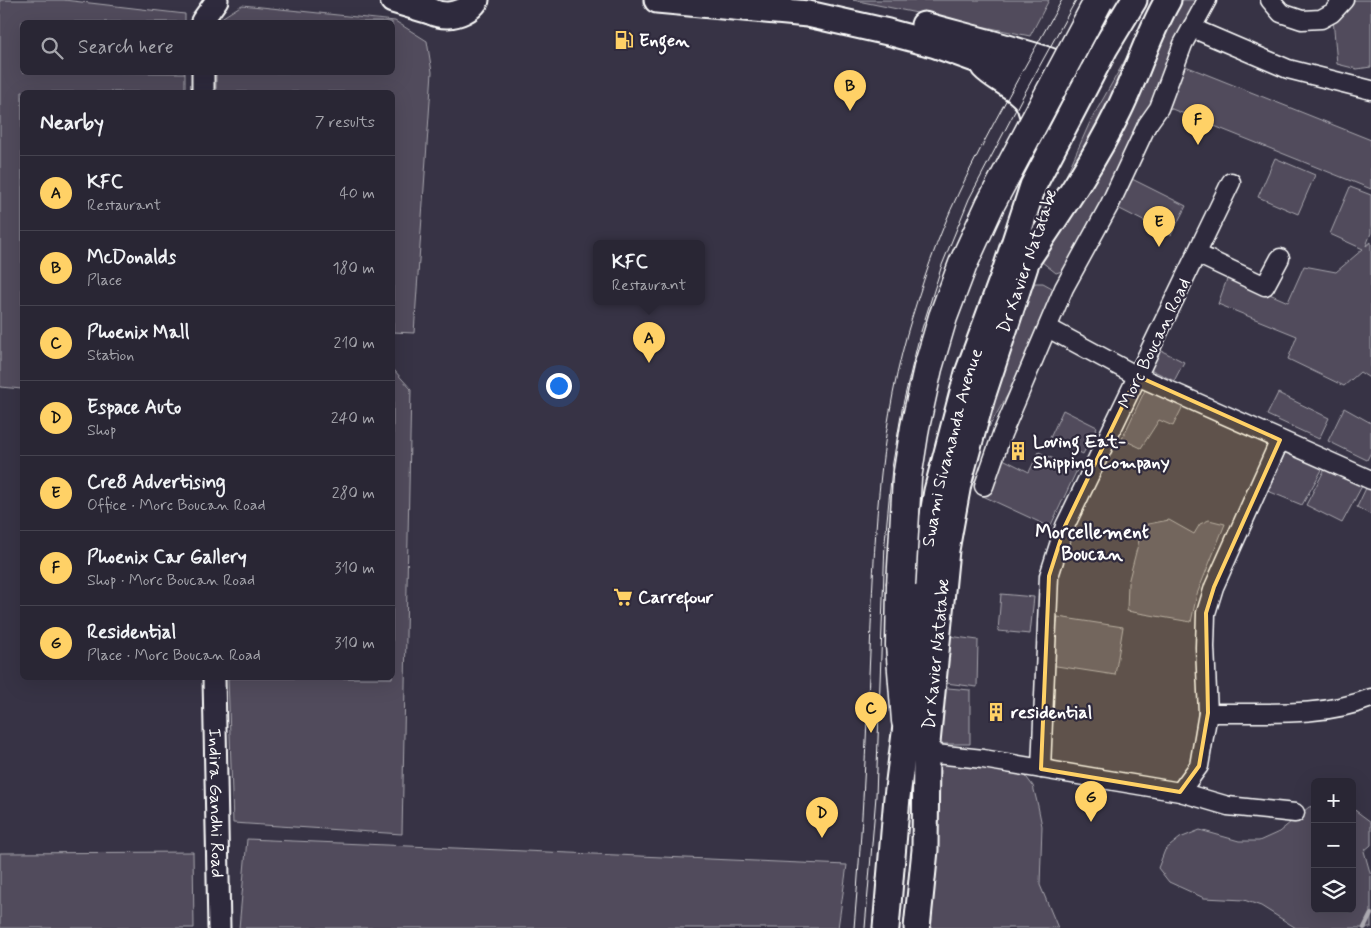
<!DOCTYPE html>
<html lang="en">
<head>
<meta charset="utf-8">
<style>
	:root { --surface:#292634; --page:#353240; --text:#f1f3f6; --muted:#a5a5ac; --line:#45434f; --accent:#ffd166 }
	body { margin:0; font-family:Mynerve,sans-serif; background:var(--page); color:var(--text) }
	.controls { position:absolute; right:15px; bottom:15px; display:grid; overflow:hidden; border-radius:8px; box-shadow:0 5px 20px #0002 }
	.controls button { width:45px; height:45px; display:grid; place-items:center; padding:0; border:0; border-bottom:1px solid var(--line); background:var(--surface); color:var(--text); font:25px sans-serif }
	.you { position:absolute; left:558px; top:385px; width:18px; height:18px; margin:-12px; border:4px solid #fff; border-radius:50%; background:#1a73e8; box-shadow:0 0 0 8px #1a73e833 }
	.badge { display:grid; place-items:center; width:32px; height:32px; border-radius:50%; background:var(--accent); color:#111; font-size:16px; font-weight:700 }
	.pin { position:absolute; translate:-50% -41px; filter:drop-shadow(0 1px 2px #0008) }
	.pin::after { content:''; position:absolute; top:26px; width:18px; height:15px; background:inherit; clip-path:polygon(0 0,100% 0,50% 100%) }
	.popup { position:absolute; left:593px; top:240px; width:112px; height:65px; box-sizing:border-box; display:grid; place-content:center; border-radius:8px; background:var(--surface); filter:drop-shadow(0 1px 4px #0005); font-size:16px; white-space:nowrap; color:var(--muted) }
	.popup b { font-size:19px; color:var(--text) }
	.popup::after { content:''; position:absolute; left:50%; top:100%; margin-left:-10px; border:10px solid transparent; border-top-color:var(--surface) }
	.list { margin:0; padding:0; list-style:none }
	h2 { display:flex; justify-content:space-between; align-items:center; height:65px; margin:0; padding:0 20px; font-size:21px }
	h2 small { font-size:16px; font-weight:400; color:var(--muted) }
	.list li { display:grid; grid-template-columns:32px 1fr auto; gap:15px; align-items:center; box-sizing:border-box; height:75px; padding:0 20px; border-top:1px solid var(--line) }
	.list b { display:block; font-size:19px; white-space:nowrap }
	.list p { margin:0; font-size:16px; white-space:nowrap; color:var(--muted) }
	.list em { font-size:16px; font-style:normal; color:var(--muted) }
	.icon { flex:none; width:28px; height:28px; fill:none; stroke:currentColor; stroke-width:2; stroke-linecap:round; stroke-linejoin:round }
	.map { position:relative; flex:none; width:1371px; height:928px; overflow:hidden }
	.search { position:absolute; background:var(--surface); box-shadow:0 5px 20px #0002; left:20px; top:20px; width:375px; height:55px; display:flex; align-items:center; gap:12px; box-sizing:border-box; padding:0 18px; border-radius:8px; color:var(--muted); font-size:19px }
	.panel { position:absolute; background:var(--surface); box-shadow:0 5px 20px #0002; left:20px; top:90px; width:375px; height:590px; border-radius:8px }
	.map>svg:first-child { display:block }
</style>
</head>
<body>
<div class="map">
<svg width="1371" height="928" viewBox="0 0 1371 928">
	<rect width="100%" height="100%" fill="#373345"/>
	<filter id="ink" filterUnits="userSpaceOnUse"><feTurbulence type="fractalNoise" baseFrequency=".02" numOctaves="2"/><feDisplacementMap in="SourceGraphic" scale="10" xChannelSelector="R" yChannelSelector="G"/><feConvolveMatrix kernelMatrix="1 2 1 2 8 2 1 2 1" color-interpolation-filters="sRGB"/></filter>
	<g filter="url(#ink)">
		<!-- green -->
		<g fill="#514c5c" stroke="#a8a6ae">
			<path d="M0,0H64L185,14V22H22V72L185,73V92H22V389L0,387Z"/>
			<path d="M853,0H1049L1030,36Z"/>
			<path d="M1176,0H1205L1194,24L1184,20L1163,79L1149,112L1068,269L1056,273L1042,262L1052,238Z"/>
			<path d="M1335,0H1371V67L1357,69L1337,64L1332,7Z"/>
			<path d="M242,5L395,21L427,41L432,72L414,333L393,332L392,92H216V73L392,72V22H215Z"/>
			<path d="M1155,7L1136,54L1040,234L1090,122Z"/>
			<path d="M1178,63L1371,140V189L1162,105Z"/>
			<path d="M1275,158L1315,175L1298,214L1258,197Z"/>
			<path d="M1124,175L1186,206L1171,235L1110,204Z"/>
			<path d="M1350,187L1371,195V233L1366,246L1371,242V379L1360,372L1344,386L1288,359L1297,336L1218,304L1228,276L1288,302L1304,266L1336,272L1363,249L1330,234Z"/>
			<path d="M1035,283H1043L1052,288L1053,293L1023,368L989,427L983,423L1025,299Z"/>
			<path d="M1160,350L1184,362L1174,381L1150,369Z"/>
			<path d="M393,369L411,389L402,834L233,823L228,678H392Z"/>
			<path d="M1145,390L1183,406L1173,426L1159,420L1141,448L1122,439Z"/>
			<path d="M1278,393L1329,418L1319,439L1267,415Z"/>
			<path d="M1344,408L1371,423V452L1367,460L1328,441Z"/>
			<path d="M1063,410L1097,427L1083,454L1050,438Z"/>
			<path d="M1286,451L1323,468L1302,505L1268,491Z"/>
			<path d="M1039,452L1077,470L1050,527L983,496L1001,458L1029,472Z"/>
			<path d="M1325,469L1362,486L1342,523L1306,505Z"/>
			<path d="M1367,486L1371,488V515L1357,507Z"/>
			<path d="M1169,520L1194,534L1200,524L1209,520L1225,524L1197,594L1191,622L1127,611L1128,583L1143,525Z"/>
			<path d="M1001,594L1034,597L1030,634L998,631Z"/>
			<path d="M1058,617L1123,627L1115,675L1050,665Z"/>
			<path d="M949,636L978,640L977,687L946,683Z"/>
			<path d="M937,687L970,690V744H930Z"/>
			<path d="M930,757L1021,770L1033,786L1038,806L1042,826L1040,885L1058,928H926Z"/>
			<path d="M1315,806V909H1352V808L1371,822V845L1364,851L1371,876V928H1296L1261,906L1244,900L1204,898L1169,882L1158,868L1165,850L1180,838L1200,830L1239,841H1259L1279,832L1309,807Z"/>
			<path d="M247,839L847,865L838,928H239Z"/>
			<path d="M193,852L194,928H0V853Z"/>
		</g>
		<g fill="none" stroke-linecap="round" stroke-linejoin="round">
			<!-- stream -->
			<path stroke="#adabb2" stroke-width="4.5" d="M1364,928L1371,914"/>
			<!-- minor casing -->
			<g stroke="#fff" stroke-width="21">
				<g id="minor">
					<path d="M1270,0L1281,13L1302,20L1321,19L1332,13L1344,0"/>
					<path d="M1192,28L1288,69L1371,90"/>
					<path d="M1197,254L1265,286L1280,258"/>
					<path d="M1048,328L1137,376L1371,480"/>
					<path d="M984,486L1002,434L1064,288L1110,204L1147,125L1159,108L1183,44L1207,0"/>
					<path d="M1208,713L1205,647L1206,613L1214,587L1280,440"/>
					<path d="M926,753L983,759L1180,792L1228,806L1295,813"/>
					<path d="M1041,769L1049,576L1065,526L1231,182"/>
					<path d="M1180,792L1199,766L1208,713C1260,712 1322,718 1371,698"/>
				</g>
			</g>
			<!-- tertiary casing -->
			<g stroke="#fff" stroke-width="25">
				<g id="tertiary">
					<path d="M202,21L217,0"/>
					<path d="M203,72V92"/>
					<path id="s1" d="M214,678L219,928"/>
				</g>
			</g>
			<!-- secondary casing -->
			<g stroke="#fff" stroke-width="29">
				<g id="secondary">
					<path d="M393,0L430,11"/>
					<path d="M419,0C432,21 463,19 476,0"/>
					<path d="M657,0L808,14L888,32L936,45L975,59L1060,84L1073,86"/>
					<path d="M924,25C956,34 989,42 1021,52C1042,58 1062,63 1079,78"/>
					<path d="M984,67C996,80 1018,86 1028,102C1033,111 1035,126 1037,136"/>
					<path d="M1027,260C1059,212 1092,165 1117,114C1136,77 1147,36 1168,0"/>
					<path id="s2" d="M886,928L897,797L916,646L923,572L937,491L968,373L1005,272L1033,186L1105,48L1134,0"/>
					<path id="s3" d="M917,928L925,850L926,753L946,550L958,484L969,444L982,397L1025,266"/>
				</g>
			</g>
			<!-- trunk casing -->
			<g stroke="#fff" stroke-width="31">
				<path id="trunk" d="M901,585L900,645L906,721"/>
			</g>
			<!-- minor -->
			<use href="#minor" stroke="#2f2a3d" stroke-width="18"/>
			<!-- tertiary -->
			<use href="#tertiary" stroke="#2f2a3d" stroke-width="21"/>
			<!-- secondary -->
			<use href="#secondary" stroke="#2f2a3d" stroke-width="25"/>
			<!-- trunk -->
			<use href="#trunk" stroke="#2f2a3d" stroke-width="28"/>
			<!-- tram -->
			<g stroke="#fff" stroke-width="1">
				<path d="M854,928C862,836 866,744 870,652C874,544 878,439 907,334C921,286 937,238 959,192C990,127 1027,63 1062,0"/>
				<path d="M865,928L876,796L885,542L892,468L903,404L919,338L942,265L969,199L1023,96L1076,0"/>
			</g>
			<!-- trunk-bridge casing -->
			<g stroke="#fff" stroke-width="31" stroke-linecap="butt">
				<path id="trunk-bridge" d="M901,585L907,478L915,427L928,368L943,317L963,264L990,205L1099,0"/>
			</g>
			<!-- trunk-bridge -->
			<use href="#trunk-bridge" stroke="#2f2a3d" stroke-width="28"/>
		</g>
	</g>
	<!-- marked area -->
	<path fill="#ffd166" fill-opacity="0.2" stroke="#ffd166" stroke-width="4" stroke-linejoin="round" d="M1137,376L1280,440L1214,587L1206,613L1208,713L1199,766L1180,792L1041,769L1049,576L1065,526Z"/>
	<!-- icons -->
	<defs>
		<g id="fuel-bare" transform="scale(1.5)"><path d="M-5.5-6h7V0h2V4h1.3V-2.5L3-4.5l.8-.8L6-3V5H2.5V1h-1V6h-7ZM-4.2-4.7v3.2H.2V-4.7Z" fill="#ffd166" stroke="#2f2a3d" stroke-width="2.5" paint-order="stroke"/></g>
		<g id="building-bare" transform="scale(1.5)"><path d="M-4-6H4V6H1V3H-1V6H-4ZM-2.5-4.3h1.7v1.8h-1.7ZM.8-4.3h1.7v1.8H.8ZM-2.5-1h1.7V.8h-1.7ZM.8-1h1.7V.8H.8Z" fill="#ffd166" stroke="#2f2a3d" stroke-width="2.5" paint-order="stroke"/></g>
		<g id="supermarket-bare" transform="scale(1.5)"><path d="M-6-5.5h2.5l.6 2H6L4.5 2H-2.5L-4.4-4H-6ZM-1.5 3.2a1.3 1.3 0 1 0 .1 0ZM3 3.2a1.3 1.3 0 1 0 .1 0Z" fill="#ffd166" stroke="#2f2a3d" stroke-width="2.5" paint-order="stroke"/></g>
	</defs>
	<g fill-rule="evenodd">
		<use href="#fuel-bare" x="624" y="40"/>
		<use href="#building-bare" x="1018" y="451"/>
		<use href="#supermarket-bare" x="623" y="597"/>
		<use href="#building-bare" x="996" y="712"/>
	</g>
	<g text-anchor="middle" stroke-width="4.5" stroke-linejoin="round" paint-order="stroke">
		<!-- poi labels -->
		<g font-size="18" font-weight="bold" fill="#fff" stroke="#2f2a3d" text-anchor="start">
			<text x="639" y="46">Engen</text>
			<text x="1033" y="447">Loving Eat-<tspan x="1033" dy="21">Shipping Company</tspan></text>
			<text x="638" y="603">Carrefour</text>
			<text x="1011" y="718">residential</text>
		</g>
		<!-- street labels -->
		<g font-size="18" fill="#fff" stroke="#2f2a3d">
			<text transform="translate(1027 261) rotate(-71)" y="6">Dr Xavier Natatabe</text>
			<text transform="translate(1154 343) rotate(-64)" y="6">Morc Boucan Road</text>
			<text dy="6" stroke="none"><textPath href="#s2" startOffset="486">Swami Sivananda Avenue</textPath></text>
			<text dy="6" stroke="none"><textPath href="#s3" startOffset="275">Dr Xavier Natatabe</textPath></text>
			<text dy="6" stroke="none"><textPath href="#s1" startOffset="125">Indira Gandhi Road</textPath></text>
		</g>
		<!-- neighbourhood labels -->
		<g font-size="19" font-weight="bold" fill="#fff" stroke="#2f2a3d">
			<text x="1092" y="538">Morcellement<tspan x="1092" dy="22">Boucan</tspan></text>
		</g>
	</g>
</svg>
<div class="controls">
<button>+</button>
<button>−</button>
<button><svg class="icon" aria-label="layers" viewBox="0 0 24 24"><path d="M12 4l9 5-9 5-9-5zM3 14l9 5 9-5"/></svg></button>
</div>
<div class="you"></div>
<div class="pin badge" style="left:649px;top:363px">A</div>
<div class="popup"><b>KFC</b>Restaurant</div>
<div class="pin badge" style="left:850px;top:111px">B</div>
<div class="pin badge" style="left:871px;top:733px">C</div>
<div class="pin badge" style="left:822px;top:838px">D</div>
<div class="pin badge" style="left:1159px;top:247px">E</div>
<div class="pin badge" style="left:1198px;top:145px">F</div>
<div class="pin badge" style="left:1091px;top:822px">G</div>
<div class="search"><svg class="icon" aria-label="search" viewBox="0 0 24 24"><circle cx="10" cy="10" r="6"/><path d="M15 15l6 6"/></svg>Search here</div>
<section class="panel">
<h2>Nearby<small>7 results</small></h2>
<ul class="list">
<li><span class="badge">A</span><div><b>KFC</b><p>Restaurant</p></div><em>40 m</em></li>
<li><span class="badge">B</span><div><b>McDonalds</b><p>Place</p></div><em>180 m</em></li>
<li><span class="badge">C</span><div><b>Phoenix Mall</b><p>Station</p></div><em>210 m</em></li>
<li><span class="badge">D</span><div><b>Espace Auto</b><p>Shop</p></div><em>240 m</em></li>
<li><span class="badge">E</span><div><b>Cre8 Advertising</b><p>Office · Morc Boucan Road</p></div><em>280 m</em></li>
<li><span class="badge">F</span><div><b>Phoenix Car Gallery</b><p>Shop · Morc Boucan Road</p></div><em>310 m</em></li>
<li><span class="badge">G</span><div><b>Residential</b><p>Place · Morc Boucan Road</p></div><em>310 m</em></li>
</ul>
</section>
</div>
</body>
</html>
